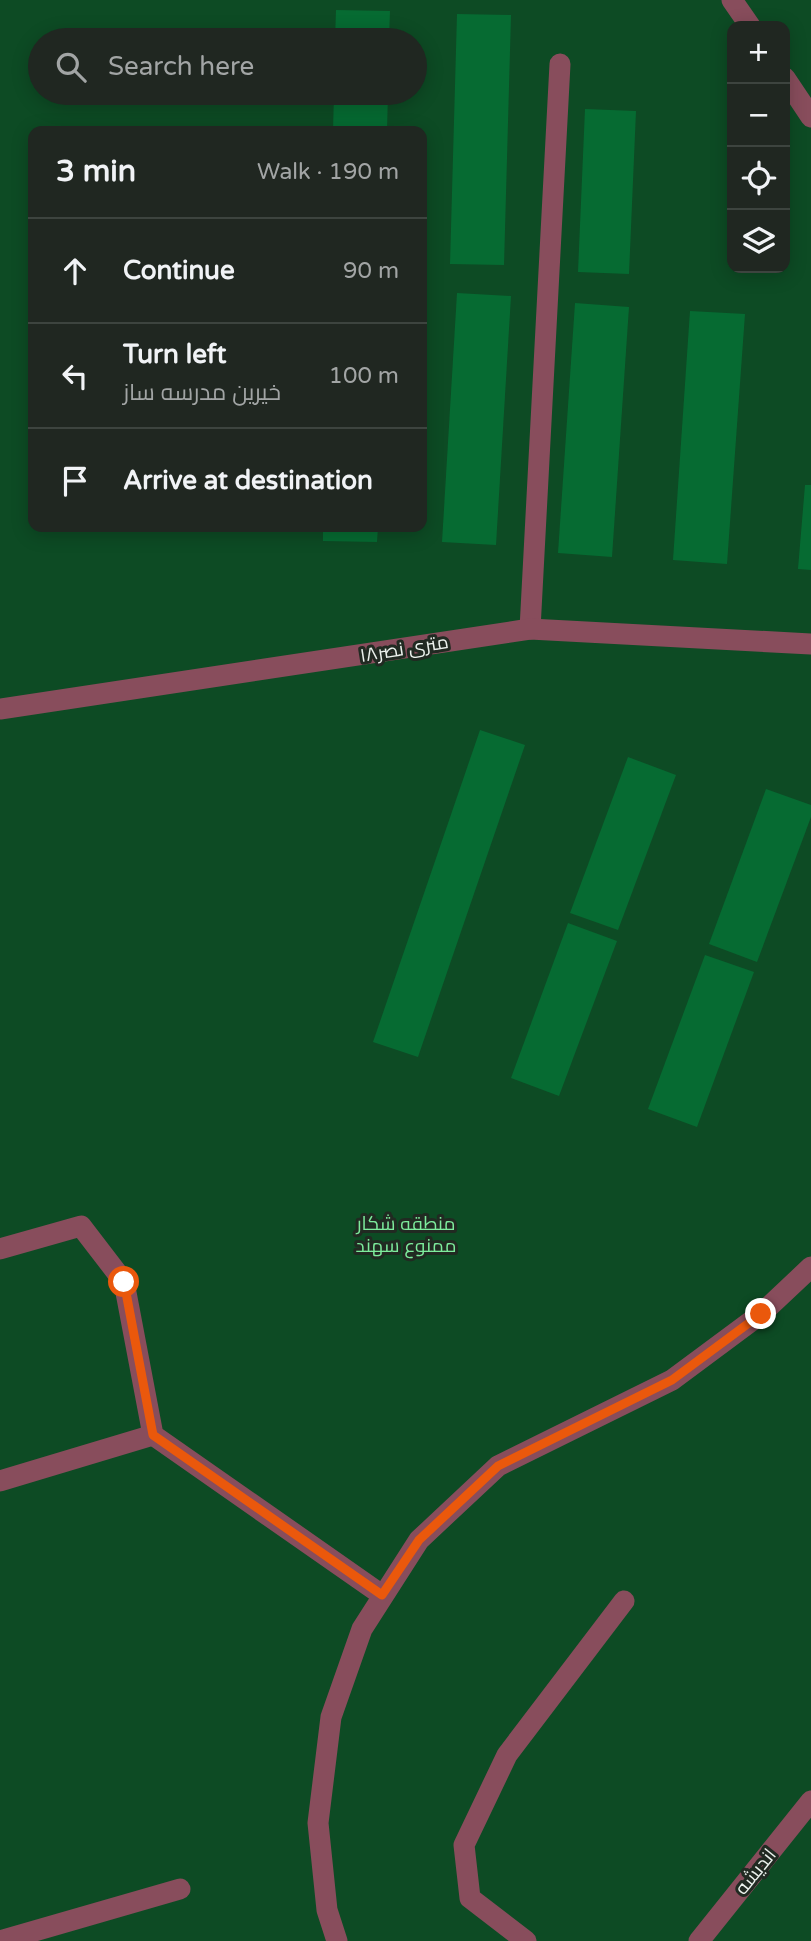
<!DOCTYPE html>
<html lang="en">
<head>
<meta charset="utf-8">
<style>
	:root { --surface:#202721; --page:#2d332e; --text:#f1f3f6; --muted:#a2a5a5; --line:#3d443f }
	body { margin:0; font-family:"Varela Round",Cairo,sans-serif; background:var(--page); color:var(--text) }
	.controls { position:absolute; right:21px; top:21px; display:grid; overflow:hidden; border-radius:14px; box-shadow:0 4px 18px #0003 }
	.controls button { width:63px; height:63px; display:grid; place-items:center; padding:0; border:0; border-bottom:2px solid var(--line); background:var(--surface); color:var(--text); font:35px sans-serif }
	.stop { position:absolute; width:21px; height:21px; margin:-16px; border:5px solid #ea580c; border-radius:50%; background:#fff }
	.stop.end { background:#ea580c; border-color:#fff; box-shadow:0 2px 7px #0008 }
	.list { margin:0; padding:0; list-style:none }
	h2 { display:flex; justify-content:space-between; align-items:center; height:91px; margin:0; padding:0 28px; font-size:30px }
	h2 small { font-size:23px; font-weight:400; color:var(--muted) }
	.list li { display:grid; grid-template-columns:46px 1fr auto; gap:21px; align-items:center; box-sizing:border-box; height:105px; padding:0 28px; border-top:2px solid var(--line) }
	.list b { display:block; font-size:26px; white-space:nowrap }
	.list p { margin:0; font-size:23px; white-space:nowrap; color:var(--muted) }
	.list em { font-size:23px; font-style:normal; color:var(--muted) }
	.icon { flex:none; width:38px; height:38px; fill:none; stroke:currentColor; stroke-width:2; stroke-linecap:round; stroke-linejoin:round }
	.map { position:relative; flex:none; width:811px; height:1941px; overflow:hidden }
	.search { position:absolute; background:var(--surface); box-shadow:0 4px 18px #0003; left:28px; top:28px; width:399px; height:77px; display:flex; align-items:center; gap:18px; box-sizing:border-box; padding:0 24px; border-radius:38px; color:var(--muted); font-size:26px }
	.panel { position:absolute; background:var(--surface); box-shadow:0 4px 18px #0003; left:28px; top:126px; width:399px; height:406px; border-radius:14px }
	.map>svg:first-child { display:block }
</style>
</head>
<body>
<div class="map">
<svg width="811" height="1941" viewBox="0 0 811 1941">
	<rect width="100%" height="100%" fill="#2a342c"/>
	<!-- green -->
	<path fill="#0d4b24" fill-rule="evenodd" d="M0,0H811V1941H0ZM732,26H785V268H732ZM40,40H415V93H40ZM33,131H422V527H33Z"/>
	<!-- building -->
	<g fill="#066b32">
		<path d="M336,10L390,11L389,40H335Z"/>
		<path d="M457,14L511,15L504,265L450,264Z"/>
		<path d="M334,93H388L387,131H333Z"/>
		<path d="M585,109L636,111L629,274L578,272Z"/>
		<path d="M457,293L511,296L496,545L442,542Z"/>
		<path d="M575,303L629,307L612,557L558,553Z"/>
		<path d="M690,311L745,314L727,564L673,560Z"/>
		<path d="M805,485H811V570L798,569Z"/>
		<path d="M323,527H378L377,542L323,541Z"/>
		<path d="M480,730L525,745L418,1057L373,1042Z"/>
		<path d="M628,757L676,775L618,930L570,913Z"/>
		<path d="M766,789L811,805V817L757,962L709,944Z"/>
		<path d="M568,923L617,941L559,1096L511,1078Z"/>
		<path d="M705,955L754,972L697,1127L648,1109Z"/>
	</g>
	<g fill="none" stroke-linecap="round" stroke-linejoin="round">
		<!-- minor -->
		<g stroke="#884d5c" stroke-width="21">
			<path d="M732,0L750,26"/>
			<path d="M785,78L811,117"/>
			<path d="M530,629L560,64"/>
			<path d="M0,709L530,629L811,644"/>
			<path d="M0,1249L81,1226L124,1282L153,1435L382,1595"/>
			<path d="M0,1481L153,1435"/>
			<path d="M0,1941L180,1889"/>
			<path d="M337,1941L327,1910L318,1823L331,1717L362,1629L419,1540L498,1466L672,1380L761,1314L811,1267"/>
			<path d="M526,1941L470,1898L464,1845L507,1755L624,1601"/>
			<path d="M699,1941L811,1801"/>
		</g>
	</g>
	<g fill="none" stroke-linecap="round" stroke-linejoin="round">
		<!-- route -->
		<path stroke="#ea580c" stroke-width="9" d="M124,1282L153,1435L382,1595L419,1540L498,1466L672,1380L761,1314"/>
	</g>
	<g text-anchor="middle" stroke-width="6" stroke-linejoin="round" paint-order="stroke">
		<!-- street labels -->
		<g font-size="19" fill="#ecf2ed" stroke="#212a22">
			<text transform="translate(404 648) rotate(-9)" y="7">۱۸متری نصر</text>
			<text transform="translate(755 1871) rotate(-51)" y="7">اندیشه</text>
		</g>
		<!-- park labels -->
		<g font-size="19" fill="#7dec9c" stroke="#212a22">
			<text x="406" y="1230">منطقه شکار<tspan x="406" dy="22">ممنوع سهند</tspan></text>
		</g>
	</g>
</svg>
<div class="controls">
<button>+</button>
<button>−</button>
<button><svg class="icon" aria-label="locate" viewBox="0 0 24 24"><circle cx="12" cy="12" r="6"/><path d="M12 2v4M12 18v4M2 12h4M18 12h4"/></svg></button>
<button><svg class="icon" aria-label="layers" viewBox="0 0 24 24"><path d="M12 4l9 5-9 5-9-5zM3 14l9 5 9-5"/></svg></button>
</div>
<div class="stop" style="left:124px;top:1282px"></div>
<div class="stop end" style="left:761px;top:1314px"></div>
<div class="search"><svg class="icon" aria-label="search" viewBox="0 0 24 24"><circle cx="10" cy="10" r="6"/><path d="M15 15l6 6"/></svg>Search here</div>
<section class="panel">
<h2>3 min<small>Walk · 190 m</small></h2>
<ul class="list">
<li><svg class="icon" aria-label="ahead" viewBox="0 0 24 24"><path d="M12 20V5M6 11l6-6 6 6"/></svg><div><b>Continue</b></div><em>90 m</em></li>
<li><svg class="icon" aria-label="left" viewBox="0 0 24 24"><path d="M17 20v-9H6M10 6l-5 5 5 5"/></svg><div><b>Turn left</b><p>خیرین مدرسه ساز</p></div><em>100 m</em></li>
<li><svg class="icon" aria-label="arrive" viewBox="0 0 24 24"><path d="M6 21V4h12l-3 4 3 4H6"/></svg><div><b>Arrive at destination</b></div></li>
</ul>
</section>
</div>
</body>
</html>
